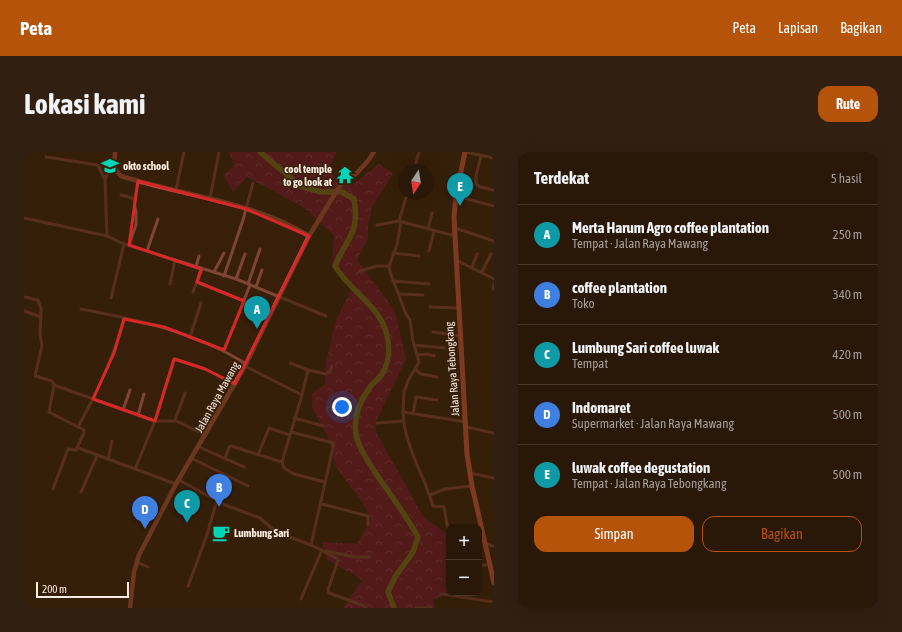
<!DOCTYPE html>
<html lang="id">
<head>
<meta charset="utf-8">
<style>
	:root { --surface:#291708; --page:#312012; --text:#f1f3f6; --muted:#a59f9c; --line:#453629; --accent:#b45309 }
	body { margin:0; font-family:"Asap Condensed",sans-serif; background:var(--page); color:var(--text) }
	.controls { position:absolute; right:12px; bottom:12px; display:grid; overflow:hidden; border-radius:8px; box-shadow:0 4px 16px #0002 }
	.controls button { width:36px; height:36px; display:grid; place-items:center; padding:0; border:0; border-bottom:1px solid var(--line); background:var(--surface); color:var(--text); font:20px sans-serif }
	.compass { position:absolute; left:374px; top:12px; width:36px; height:36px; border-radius:50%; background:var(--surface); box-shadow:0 4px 16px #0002; rotate:192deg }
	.scale { position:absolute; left:12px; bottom:10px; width:93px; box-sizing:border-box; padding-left:4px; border:2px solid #fcebdf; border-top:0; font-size:11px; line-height:14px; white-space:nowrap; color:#fcebdf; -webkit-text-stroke:3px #371f0a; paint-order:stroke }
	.you { position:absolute; left:318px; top:255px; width:14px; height:14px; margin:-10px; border:3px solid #fff; border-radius:50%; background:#1a73e8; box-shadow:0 0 0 6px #1a73e833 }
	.badge { display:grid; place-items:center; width:26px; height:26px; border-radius:50%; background:var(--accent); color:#fff; font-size:13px; font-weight:700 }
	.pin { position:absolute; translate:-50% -33px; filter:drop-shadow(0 1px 2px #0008) }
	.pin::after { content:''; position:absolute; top:21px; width:14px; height:12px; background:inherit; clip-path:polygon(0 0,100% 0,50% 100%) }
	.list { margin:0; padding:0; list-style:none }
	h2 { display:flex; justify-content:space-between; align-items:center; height:52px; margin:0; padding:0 16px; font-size:17px }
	h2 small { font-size:13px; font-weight:400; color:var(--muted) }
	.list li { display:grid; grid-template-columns:26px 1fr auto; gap:12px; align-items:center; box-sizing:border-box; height:60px; padding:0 16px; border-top:1px solid var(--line) }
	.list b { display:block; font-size:15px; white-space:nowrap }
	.list p { margin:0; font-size:13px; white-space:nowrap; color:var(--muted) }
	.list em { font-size:13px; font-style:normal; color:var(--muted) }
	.actions { display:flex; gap:8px; padding:12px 16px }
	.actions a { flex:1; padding:9px 0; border:1px solid var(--accent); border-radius:12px; text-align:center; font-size:14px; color:var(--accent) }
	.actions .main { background:var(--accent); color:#fff }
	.map { position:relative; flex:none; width:470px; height:456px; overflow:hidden; border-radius:12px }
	header { display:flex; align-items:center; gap:24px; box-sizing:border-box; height:56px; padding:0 20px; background:var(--accent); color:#fff }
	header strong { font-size:19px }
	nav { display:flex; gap:22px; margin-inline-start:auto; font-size:14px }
	.intro { display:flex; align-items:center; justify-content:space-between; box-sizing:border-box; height:96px; padding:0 24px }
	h1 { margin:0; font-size:28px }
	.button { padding:10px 18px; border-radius:12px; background:var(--accent); color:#fff; font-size:14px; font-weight:700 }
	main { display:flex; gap:24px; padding:0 24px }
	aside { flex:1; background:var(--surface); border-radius:12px; box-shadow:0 4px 16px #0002 }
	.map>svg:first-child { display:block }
</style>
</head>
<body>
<header>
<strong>Peta</strong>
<nav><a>Peta</a><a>Lapisan</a><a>Bagikan</a></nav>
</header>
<div class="intro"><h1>Lokasi kami</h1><a class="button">Rute</a></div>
<main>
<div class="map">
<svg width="470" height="456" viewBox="0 0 470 456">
	<defs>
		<pattern id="forest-crowns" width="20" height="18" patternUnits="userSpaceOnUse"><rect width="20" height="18" fill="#73182f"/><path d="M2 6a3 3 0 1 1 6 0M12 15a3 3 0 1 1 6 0" fill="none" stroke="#883a4d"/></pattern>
	</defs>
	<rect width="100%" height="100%" fill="#371f0a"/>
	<!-- forest -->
	<path fill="url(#forest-crowns)" d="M205,0H313L303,20L328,33L355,12L369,21L348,55L344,73V87L333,108L371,159L382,207L352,269V280L400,366L425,383V441L409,448L410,456H319L338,428L303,407L298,390L333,392L347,367L339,351L312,315L303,283L288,256V242L301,232L302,211L311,171L327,138L308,115L310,83L279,55L223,25L209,40L199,23L210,13Z"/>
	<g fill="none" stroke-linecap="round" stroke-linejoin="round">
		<!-- river -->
		<path stroke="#736f1c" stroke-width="5.5" d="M236,0L276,34L297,40H318L330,47C336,82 323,85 311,114C325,139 356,153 363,183C366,196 365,211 358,222C355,227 349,231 346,235C335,250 328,268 333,287C338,302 348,316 357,329C370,347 383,365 394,385L389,400L371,425L364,440L370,456"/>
		<!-- minor -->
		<g stroke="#7e4435" stroke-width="3">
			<path d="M441,0L470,6"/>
			<path d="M457,4L452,24V32L456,35L469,38"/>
			<path d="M22,5L74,13L81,28"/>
			<path d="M90,16L82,24L81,28L83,84L100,92L212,127L302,164"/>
			<path d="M390,18L395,0"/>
			<path d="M152,38L160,0"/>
			<path d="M97,43L111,47"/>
			<path d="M432,44L470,54"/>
			<path d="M186,46L195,0"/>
			<path d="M0,66L83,84"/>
			<path d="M375,69L383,42"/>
			<path d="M377,70L373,93L365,114L366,120L382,162L386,168L389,189L395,210L384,229L380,240L379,260L442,270"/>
			<path d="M353,73L375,69L431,84"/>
			<path d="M431,76L470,89"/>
			<path d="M404,77L408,61"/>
			<path d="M105,93L112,73V60L110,49L114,29"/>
			<path d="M123,99L134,67"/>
			<path d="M405,99L410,79"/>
			<path d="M369,101L395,104"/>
			<path d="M432,108L470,127"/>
			<path d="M172,115L175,104"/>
			<path d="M448,115L453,102"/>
			<path d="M336,119L353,114H365"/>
			<path d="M190,120L200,101"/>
			<path d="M458,120L467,102"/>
			<path d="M200,124L219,68L229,31"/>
			<path d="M212,127L221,102"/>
			<path d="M369,129L405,132"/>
			<path d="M173,130L220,149"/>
			<path d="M146,132L151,108"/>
			<path d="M224,132L236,97"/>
			<path d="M232,135L238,118"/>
			<path d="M469,137L470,132"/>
			<path d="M169,140L178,117"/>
			<path d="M376,142L399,143"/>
			<path d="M0,145L14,148L17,157L16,183L18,194L11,224L28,229L30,233L131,269L151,207L181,217L211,232"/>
			<path d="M87,146L100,92"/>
			<path d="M406,155L435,156"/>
			<path d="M57,157C115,168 172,180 222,212"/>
			<path d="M0,159L17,165"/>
			<path d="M409,180L436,184"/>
			<path d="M166,185L177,151"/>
			<path d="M390,193L420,196"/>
			<path d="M200,198L226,133"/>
			<path d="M394,203L403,202L410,204"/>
			<path d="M266,211L284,218L302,222L306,220L308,214"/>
			<path d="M221,214L278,243L258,310L260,316L270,322L301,330"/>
			<path d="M392,218L397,222L413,225"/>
			<path d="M30,233L25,260L54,275C74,238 89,207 100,167"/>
			<path d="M278,243L284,218"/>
			<path d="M99,258L106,238"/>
			<path d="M379,260C380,293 400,323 409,354L420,355L425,383"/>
			<path d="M389,262L392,245L413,248"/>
			<path d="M114,263L120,242"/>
			<path d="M270,266L299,274"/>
			<path d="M151,268L161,241"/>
			<path d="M353,271L379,269"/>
			<path d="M442,275L470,281"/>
			<path d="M267,280L310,291L287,393"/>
			<path d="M175,295L220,315"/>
			<path d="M54,296L152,332"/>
			<path d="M234,303L245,276L266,283"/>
			<path d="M167,306L224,334"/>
			<path d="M201,306L205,295L207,294L258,310"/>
			<path d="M84,307L88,289"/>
			<path d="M111,317L131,269H152L182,283"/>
			<path d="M446,321L470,326"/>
			<path d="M155,328L201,353L236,366L252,380L287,393L312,406L314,408L304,438L305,441L338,453L342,456"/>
			<path d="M29,337L44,297L52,298L60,281V278L54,275"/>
			<path d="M57,340L73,304"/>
			<path d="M406,343L421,337L448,334"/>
			<path d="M298,352L344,364V373"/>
			<path d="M461,392L470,394"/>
			<path d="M302,399L330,405H345"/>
			<path d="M113,410L124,415"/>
			<path d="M455,414L466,412"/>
			<path d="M164,434L183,383L193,348"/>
			<path d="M417,442L470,450"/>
			<path d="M277,447L298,398"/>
			<path d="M392,456H407"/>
		</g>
		<!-- secondary -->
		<g stroke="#ae523b" stroke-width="4.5">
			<path d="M91,0L90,16L97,24C159,44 229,49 285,84"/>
			<path d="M106,456L110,420L115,403L152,332L221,214L285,84L317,32L333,21L343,10L350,0"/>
		</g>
		<!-- primary -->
		<path stroke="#d35b3e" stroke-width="5" d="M441,0L432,44L430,65L443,302L448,334L470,431"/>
	</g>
	<!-- marked area -->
	<path d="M0 0H470V456H0ZM114,29L222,57L285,84L211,232L181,217L150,207L131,269L69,247L90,201L100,167L140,175L200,198L220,149L173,130L177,117L105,93Z" fill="#371f0a" fill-opacity=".55" fill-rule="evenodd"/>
	<path fill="none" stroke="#d62828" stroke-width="3" stroke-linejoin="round" d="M114,29L222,57L285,84L211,232L181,217L150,207L131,269L69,247L90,201L100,167L140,175L200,198L220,149L173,130L177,117L105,93Z"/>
	<!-- icons -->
	<defs>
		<g id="school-bare" transform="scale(1.38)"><path d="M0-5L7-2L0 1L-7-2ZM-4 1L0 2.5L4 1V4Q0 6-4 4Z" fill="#00d5b7" stroke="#371f0a" stroke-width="2.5" paint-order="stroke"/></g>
		<g id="temple-bare" transform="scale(1.38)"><path d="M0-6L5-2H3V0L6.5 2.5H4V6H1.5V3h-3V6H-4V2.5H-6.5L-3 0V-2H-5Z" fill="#00d5b7" stroke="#371f0a" stroke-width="2.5" paint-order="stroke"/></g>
		<g id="cafe-bare" transform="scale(1.38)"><path d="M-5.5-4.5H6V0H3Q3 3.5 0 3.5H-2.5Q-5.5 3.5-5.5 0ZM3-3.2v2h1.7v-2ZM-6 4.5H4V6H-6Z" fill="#00d5b7" stroke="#371f0a" stroke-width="2.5" paint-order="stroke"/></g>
	</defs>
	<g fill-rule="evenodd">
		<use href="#school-bare" x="86" y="14"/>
		<use href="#temple-bare" x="321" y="23"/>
		<use href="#cafe-bare" x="197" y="381"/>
	</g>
	<g text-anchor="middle" stroke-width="3" stroke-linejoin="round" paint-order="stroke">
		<!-- poi labels -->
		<g font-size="11" font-weight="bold" fill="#fcebdf" stroke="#371f0a" text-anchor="start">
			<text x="99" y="18">okto school</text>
			<text x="308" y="21" text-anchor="end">cool temple<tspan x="308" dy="13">to go look at</tspan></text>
			<text x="210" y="385">Lumbung Sari</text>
		</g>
		<!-- street labels -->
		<g font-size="11" fill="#fcebdf" stroke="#371f0a">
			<text transform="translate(428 217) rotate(-94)" y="4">Jalan Raya Tebongkang</text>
			<text transform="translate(193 245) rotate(-61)" y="4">Jalan Raya Mawang</text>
		</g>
	</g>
</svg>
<div class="controls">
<button>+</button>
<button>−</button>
</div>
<svg class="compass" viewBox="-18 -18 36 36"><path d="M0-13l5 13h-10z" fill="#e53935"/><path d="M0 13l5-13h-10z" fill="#a59f9c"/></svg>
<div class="scale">200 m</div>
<div class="you"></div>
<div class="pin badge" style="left:233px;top:177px;background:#0f9aa8">A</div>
<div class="pin badge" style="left:195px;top:355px;background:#3f7fe0">B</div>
<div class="pin badge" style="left:163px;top:371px;background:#0f9aa8">C</div>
<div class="pin badge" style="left:121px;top:377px;background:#3f7fe0">D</div>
<div class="pin badge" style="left:436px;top:54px;background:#0f9aa8">E</div>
</div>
<aside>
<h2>Terdekat<small>5 hasil</small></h2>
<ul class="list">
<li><span class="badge" style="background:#0f9aa8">A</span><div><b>Merta Harum Agro coffee plantation</b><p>Tempat · Jalan Raya Mawang</p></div><em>250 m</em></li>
<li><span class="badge" style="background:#3f7fe0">B</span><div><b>coffee plantation</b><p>Toko</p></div><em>340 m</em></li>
<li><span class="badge" style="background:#0f9aa8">C</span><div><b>Lumbung Sari coffee luwak</b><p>Tempat</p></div><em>420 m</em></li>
<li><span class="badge" style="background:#3f7fe0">D</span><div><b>Indomaret</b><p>Supermarket · Jalan Raya Mawang</p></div><em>500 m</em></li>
<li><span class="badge" style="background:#0f9aa8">E</span><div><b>luwak coffee degustation</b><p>Tempat · Jalan Raya Tebongkang</p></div><em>500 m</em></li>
</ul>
<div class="actions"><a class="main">Simpan</a><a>Bagikan</a></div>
</aside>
</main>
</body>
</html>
